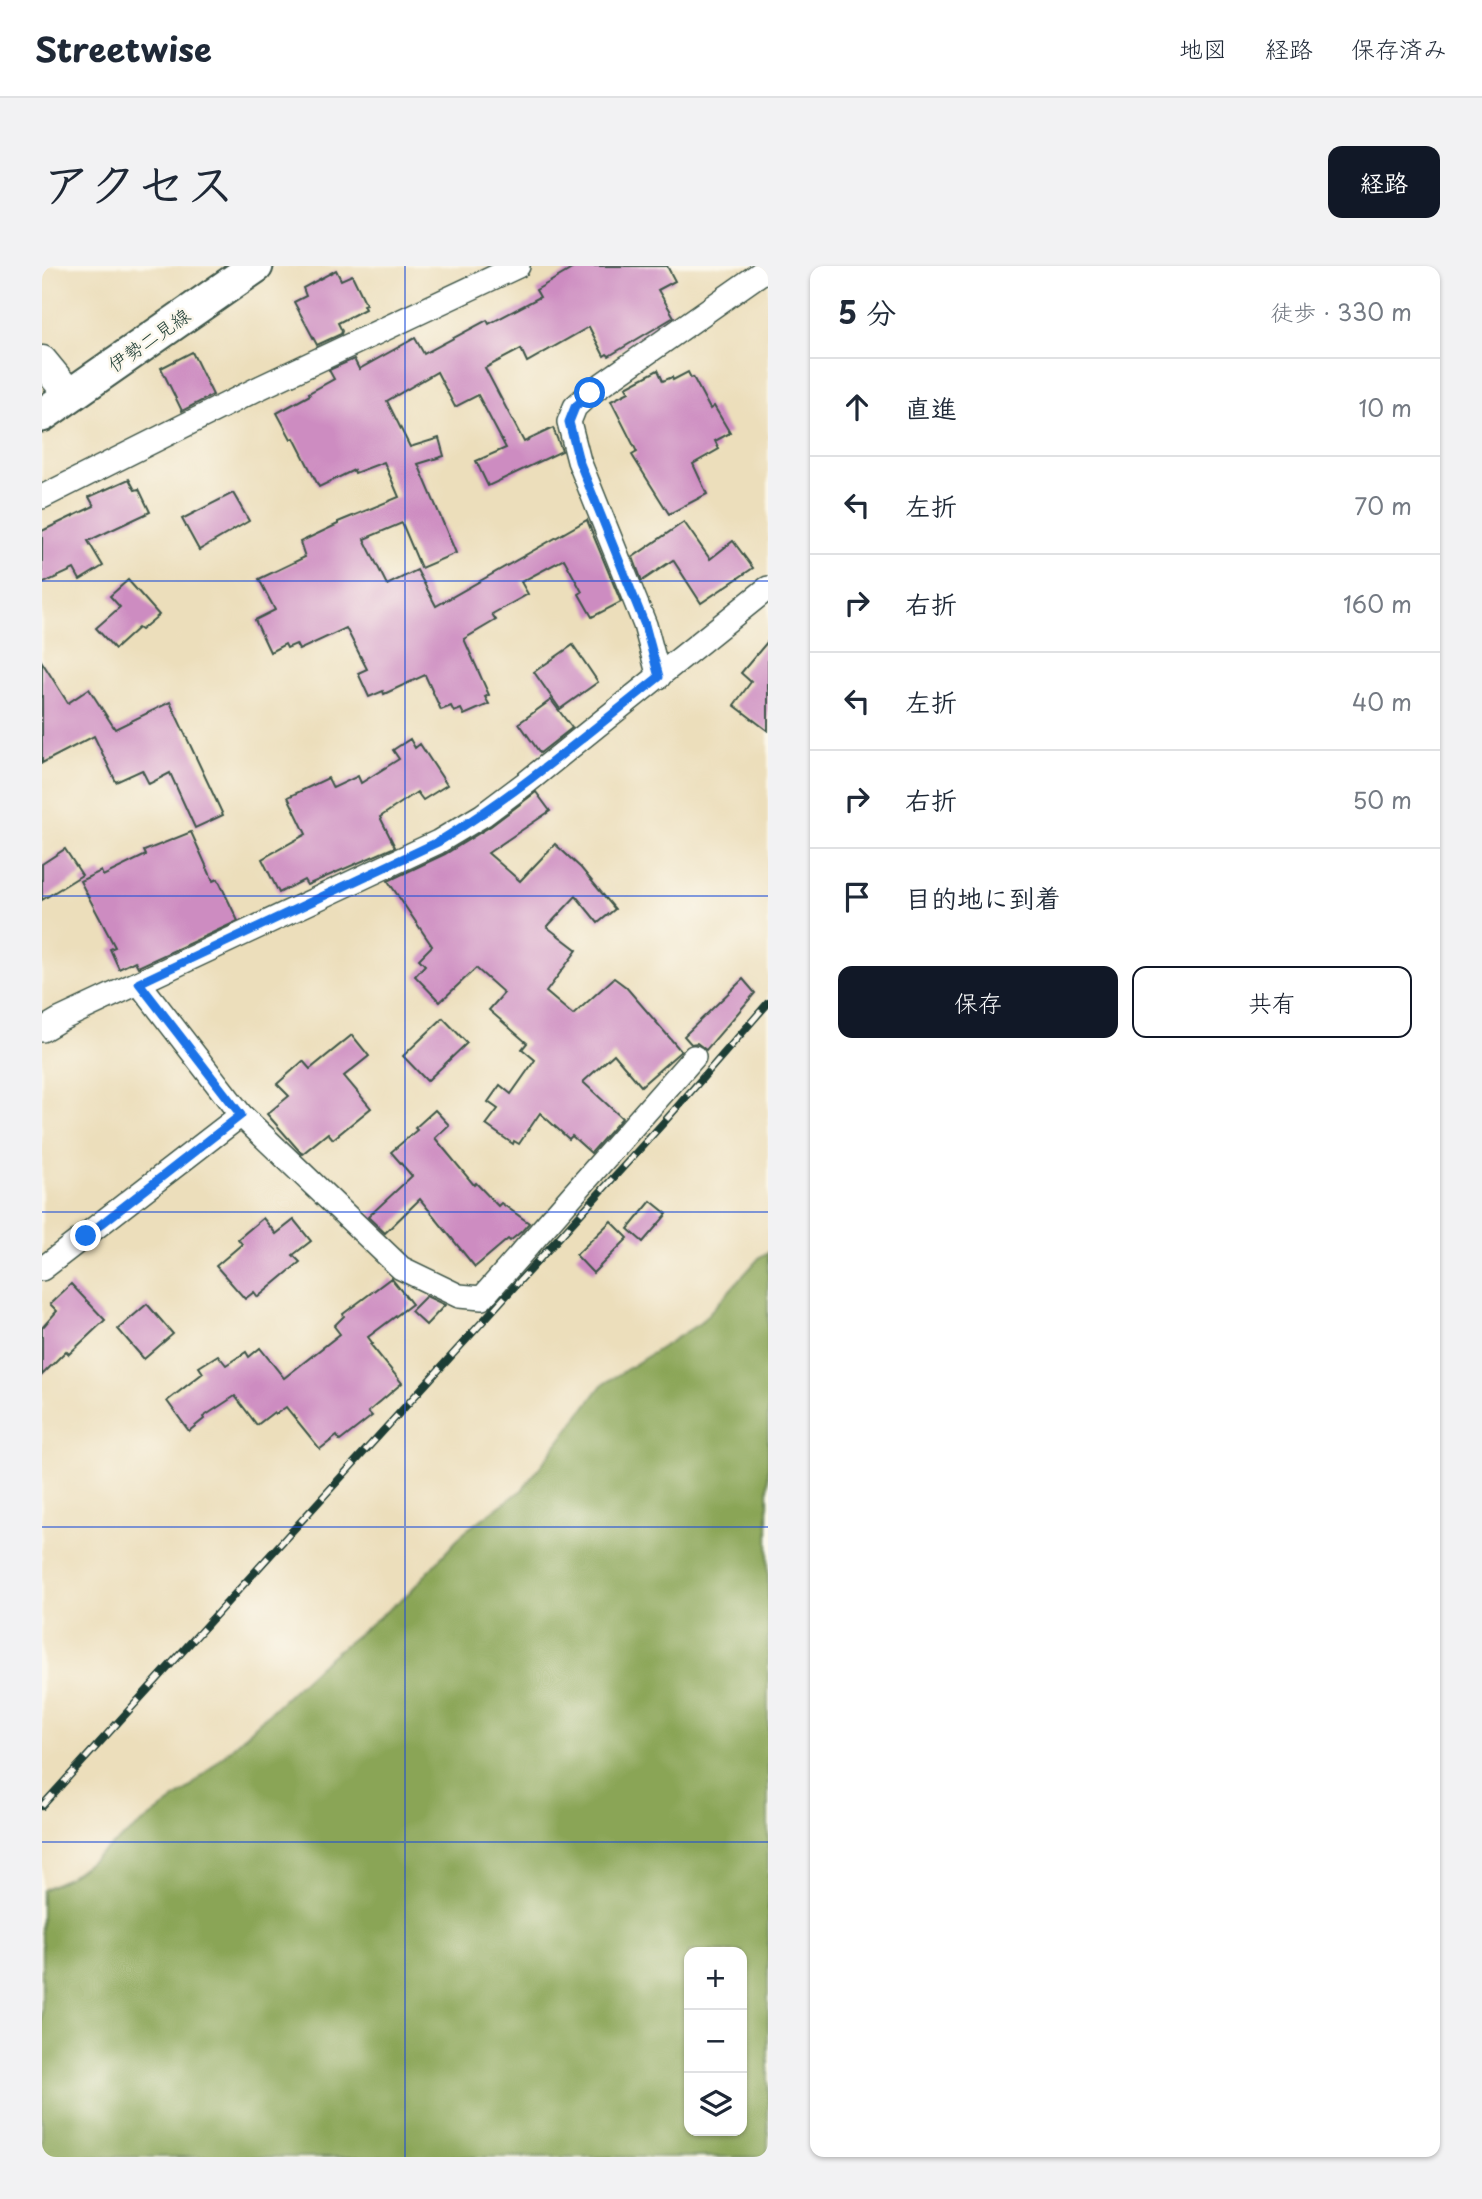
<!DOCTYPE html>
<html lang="ja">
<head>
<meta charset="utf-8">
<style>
	:root { --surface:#fff; --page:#f2f2f3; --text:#1f2937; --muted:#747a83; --line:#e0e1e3; --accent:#111827 }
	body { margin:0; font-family:"Playpen Sans","Klee One",sans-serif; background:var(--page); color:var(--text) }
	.controls { position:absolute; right:21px; bottom:21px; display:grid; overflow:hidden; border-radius:14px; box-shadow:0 2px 5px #0004 }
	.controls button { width:63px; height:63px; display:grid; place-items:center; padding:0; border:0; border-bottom:2px solid var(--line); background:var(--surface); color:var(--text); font:35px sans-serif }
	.stop { position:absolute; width:21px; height:21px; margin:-16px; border:5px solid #1a73e8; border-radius:50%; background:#fff }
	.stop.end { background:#1a73e8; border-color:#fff; box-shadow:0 2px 7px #0008 }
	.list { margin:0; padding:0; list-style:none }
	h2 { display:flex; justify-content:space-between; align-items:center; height:91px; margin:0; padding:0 28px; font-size:30px }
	h2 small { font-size:23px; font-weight:400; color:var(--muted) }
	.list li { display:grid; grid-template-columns:46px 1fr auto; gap:21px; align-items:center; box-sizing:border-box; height:98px; padding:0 28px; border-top:2px solid var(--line) }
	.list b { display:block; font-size:26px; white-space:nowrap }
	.list em { font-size:23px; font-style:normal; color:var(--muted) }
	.actions { display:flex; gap:14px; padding:21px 28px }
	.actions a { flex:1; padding:16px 0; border:2px solid var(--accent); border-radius:14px; text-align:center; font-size:24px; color:var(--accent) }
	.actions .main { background:var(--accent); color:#fff }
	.icon { flex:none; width:38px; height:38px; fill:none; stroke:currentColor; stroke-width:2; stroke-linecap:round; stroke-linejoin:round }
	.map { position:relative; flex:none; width:726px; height:1891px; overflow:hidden; border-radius:14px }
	header { display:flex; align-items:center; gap:42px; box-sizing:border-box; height:98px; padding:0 35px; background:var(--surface); border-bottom:2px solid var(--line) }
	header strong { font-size:33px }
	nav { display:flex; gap:38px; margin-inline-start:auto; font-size:24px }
	.intro { display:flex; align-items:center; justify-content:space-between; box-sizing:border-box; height:168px; padding:0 42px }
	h1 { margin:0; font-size:49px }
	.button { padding:18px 32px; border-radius:14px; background:var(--accent); color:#fff; font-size:24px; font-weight:700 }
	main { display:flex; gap:42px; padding:0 42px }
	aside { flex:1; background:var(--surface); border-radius:14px; box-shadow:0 2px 5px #0004 }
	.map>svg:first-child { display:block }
</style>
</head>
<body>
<header>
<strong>Streetwise</strong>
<nav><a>地図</a><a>経路</a><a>保存済み</a></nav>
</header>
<div class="intro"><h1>アクセス</h1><a class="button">経路</a></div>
<main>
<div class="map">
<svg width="726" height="1891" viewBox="0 0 726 1891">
	<rect width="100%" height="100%" fill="#fbf7ec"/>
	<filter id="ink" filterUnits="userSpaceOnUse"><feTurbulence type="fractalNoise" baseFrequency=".0143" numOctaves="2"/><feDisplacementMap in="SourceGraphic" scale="14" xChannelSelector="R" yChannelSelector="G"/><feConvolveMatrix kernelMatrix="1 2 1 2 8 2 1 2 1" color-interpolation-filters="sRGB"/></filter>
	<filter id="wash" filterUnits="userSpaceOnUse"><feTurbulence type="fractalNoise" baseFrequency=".00686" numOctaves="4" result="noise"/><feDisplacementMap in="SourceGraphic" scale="28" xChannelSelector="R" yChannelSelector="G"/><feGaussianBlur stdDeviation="1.57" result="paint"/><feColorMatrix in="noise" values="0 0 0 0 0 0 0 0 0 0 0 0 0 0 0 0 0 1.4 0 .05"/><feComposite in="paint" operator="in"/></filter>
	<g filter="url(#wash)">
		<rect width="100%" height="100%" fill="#ecdebb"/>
		<!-- forest -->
		<path fill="#8aa557" stroke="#547146" stroke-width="2" fill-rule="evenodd" d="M726,986V1891H0V1624L26,1612L144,1525L279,1398L367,1327L423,1265L480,1224L560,1119L658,1057L718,991ZM647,1686H700V1865H647Z"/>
		<g id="blocks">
			<!-- building -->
			<g fill="#cd8cc1">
				<path d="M535,0H625L633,15L616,24L632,51L567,90L565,88L562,90L547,61L485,96L479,83L443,102L482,176L511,162L520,185L446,220L434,195L464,182L436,129L413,141L395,106L345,135L368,181L397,172L402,190L376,198L414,287L379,302L360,257L322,273L345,319L375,304L394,340L545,254L579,336L550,351L537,328L540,326L522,293L479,316L486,328L450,348L454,354L422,373L447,429L443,431L447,438L422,449L419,443L412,446L409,440L399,444L383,409L342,428L341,425L327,431L316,407L325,403L304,362L257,384L254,378L245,382L243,378L228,386L213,354L233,344L217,313L263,291L258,276L296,258V256L357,231L342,196L313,207L312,204L277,221L252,172L249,173L235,147L268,129L267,127L292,113L287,104L312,93L317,103L373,72L382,88L445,54L447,58L498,31L494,24Z"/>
				<path d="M294,4L299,14L310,9L324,38L321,39L323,43L296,57L300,65L299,68L275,79L252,36L264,30L261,22Z"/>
				<path d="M150,86L171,129L140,145L119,102Z"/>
				<path d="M616,104L621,115L630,111L631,114L646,106L649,112L651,111L668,143L672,140L688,167L673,175L677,183L651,198L665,228L627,248L590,189L595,186L569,135L587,126L584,121Z"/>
				<path d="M87,213L93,224L97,223L108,246L46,275L61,300L38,314L32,303L0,318V265L52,240L47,231Z"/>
				<path d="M191,227L207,255L157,284L140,253Z"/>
				<path d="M642,256L668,293L691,275L711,302L659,337L631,294L600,315L591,291Z"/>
				<path d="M86,314L117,349L99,364L96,362L73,383L54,362L78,341L68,330Z"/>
				<path d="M726,375V465L692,439L709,416L699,407Z"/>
				<path d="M531,379L556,416L518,443L492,406Z"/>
				<path d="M0,396L26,437L47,423L73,463L128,436L181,549L153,562L128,507L107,518L100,504L74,516L52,470L0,497Z"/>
				<path d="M509,434L530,462L498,487L477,457Z"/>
				<path d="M368,473L373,482L378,478L405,519L381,534L375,526L338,551L353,581L265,619L262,614L237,627L220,593L264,568L246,531L286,512L291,522L316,510L319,517L357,493L351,484Z"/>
				<path d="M494,526L508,545L446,587L478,615L513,578L539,602L573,643L556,657L534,630L505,661L535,684L504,726L531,749L572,712L584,721L639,785L599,820L572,788L541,816L580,852L549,887L530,870L527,873L498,847L477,878L472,875L471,878L444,859L456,843L446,836L458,819L469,828L493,794L480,783L485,777L447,744L462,727L434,702L398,736L373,710L383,699L377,693L390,680L346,615L403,588L449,560Z"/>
				<path d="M149,566L171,615L176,613L196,655L96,701L93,695L77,703L68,683L73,681L38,615L59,605L61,610L104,589L102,585Z"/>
				<path d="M23,583L40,609L0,634V598Z"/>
				<path d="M701,713L713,727L664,784L655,777L649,778L642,770Z"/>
				<path d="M401,752L425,777L385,815L361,790Z"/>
				<path d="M310,769L327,790L302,810L329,842L291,873L286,867L260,888L225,848L247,830L235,818L261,795L268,803Z"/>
				<path d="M393,844L407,859L393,872L432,919L434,917L456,940L459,937L487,957L480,965L468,975L466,973L433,1001L378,933L343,967L326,951L370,910L349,886L375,864L373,862Z"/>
				<path d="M609,935L625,948L601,976L586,963Z"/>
				<path d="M221,952L234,968L252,954L269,975L251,989L258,996L216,1031L212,1026L203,1033L174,1000L200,978L196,973Z"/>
				<path d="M569,955L586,972L551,1007L534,989Z"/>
				<path d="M349,1012L370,1038L326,1071L331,1078L329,1079L360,1117L326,1146L330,1150L298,1175L295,1170L278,1183L244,1141L234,1148L232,1146L215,1159L193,1130L161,1151L162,1153L147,1165L125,1135L161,1107L157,1101L176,1089L184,1099L204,1086L207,1091L218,1082L242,1112L298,1068L292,1060L302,1050L301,1048Z"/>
				<path d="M29,1018L63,1054L27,1088L24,1085L0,1109V1062L15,1045L8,1038Z"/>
				<path d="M384,1030L403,1039L384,1059L369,1045Z"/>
				<path d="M105,1038L131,1068L102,1093L76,1063Z"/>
			</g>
		</g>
	</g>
	<g filter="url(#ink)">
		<use href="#blocks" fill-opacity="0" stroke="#3e5548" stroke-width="2"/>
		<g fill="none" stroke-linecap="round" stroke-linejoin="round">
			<!-- minor casing -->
			<g stroke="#3e5548" stroke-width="26">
				<g id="minor">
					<path d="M0,231L215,123L476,0"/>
					<path d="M617,411L603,359L537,195L527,156L533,141L548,127L726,2"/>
					<path d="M97,717L199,849L359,1002L417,1030L440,1032L652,791"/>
					<path d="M0,764L17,754L396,576L441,549L485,516L726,322"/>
					<path d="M0,1003L199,849"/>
				</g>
			</g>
			<!-- tertiary casing -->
			<g stroke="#3e5548" stroke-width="33">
				<path id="tertiary" d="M0,95L28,129"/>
			</g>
			<!-- secondary casing -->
			<g stroke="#3e5548" stroke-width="37">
				<path id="secondary" d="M0,149L214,0"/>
			</g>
			<!-- minor -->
			<use href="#minor" stroke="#fff" stroke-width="23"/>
			<!-- tertiary -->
			<use href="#tertiary" stroke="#fff" stroke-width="30"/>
			<!-- secondary -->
			<use href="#secondary" stroke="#fff" stroke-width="33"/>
			<!-- rail casing -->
			<g stroke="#1f3d34" stroke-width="8">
				<path id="rail" d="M0,1540L623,855L726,737"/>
			</g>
			<!-- rail -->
			<use href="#rail" stroke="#fbf7ec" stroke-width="5" stroke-dasharray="16" stroke-linecap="butt"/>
		</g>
	</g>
	<g fill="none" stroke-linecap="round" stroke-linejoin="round" filter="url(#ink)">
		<!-- route -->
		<path stroke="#1a73e8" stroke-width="9" d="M44,970L199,849L97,717L396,576C475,528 545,468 617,411L603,359L537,195L527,156L533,141L548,127"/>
	</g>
	<!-- grid -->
	<path fill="none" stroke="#1d4ed8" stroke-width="2" stroke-opacity="0.55" d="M363,0V1891M0,315H726M0,630H726M0,946H726M0,1261H726M0,1576H726"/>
	<g text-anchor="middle" stroke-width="5" stroke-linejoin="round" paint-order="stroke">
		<!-- street labels -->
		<g font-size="19" fill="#1f3d34" stroke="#fbf7ec">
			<text transform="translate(107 74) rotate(-35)" y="7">伊勢二見線</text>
		</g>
	</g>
</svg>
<div class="controls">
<button>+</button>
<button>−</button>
<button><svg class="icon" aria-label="layers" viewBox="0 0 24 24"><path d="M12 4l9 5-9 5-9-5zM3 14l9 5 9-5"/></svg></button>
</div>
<div class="stop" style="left:548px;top:127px"></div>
<div class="stop end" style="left:44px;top:970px"></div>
</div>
<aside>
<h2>5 分<small>徒歩 · 330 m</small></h2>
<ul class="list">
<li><svg class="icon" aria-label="ahead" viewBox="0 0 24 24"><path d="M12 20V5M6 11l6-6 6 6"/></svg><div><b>直進</b></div><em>10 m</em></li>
<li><svg class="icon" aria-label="left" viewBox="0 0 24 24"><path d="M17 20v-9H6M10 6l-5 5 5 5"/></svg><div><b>左折</b></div><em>70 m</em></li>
<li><svg class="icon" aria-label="right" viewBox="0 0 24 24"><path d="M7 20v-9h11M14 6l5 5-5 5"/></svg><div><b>右折</b></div><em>160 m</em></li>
<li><svg class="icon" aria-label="left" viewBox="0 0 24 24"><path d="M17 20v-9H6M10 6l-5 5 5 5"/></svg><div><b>左折</b></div><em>40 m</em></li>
<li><svg class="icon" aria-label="right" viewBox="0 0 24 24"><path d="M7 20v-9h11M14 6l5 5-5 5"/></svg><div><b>右折</b></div><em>50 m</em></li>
<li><svg class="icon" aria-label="arrive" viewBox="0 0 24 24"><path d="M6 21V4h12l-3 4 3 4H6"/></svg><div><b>目的地に到着</b></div></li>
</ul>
<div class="actions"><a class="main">保存</a><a>共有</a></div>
</aside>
</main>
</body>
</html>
